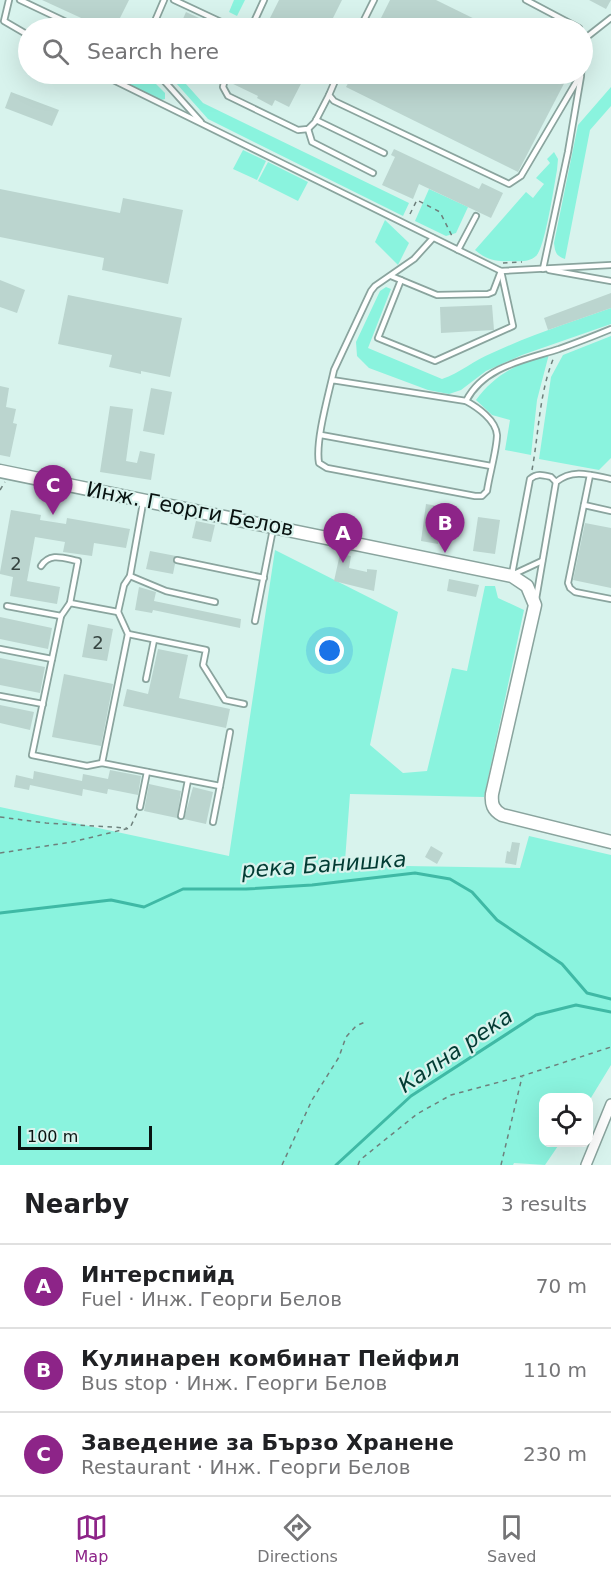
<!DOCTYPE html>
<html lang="en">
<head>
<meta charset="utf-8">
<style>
	:root { --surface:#fff; --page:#f2f2f2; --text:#202124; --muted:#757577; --line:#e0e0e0; --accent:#8d2488 }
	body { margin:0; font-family:"DejaVu Sans",sans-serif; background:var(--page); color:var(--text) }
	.controls { position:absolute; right:18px; bottom:18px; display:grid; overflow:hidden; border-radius:12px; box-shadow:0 6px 24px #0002 }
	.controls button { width:54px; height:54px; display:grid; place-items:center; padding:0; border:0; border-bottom:2px solid var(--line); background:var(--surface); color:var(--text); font:30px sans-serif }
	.scale { position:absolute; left:18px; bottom:15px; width:134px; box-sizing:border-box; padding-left:6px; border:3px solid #091311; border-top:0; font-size:16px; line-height:21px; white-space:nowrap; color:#091311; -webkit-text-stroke:4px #d8f3ed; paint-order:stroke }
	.you { position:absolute; left:330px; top:651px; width:21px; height:21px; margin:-15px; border:4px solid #fff; border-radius:50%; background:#1a73e8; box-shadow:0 0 0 9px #1a73e833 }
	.badge { display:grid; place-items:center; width:39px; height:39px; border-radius:50%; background:var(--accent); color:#fff; font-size:20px; font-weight:700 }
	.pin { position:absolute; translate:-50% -50px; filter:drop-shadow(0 2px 3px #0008) }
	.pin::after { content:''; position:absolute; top:32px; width:21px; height:18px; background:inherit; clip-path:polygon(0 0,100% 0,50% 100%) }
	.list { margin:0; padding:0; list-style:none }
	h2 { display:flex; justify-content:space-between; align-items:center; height:78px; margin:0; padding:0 24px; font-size:26px }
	h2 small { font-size:20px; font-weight:400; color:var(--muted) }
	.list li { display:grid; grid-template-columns:39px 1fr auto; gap:18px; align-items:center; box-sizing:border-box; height:84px; padding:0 24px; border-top:2px solid var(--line) }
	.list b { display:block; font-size:22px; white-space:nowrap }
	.list p { margin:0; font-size:20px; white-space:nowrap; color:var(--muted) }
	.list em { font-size:20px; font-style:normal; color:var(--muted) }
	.icon { flex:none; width:33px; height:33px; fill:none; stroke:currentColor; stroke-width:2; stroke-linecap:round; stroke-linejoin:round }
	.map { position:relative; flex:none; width:611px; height:1165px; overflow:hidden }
	.search { position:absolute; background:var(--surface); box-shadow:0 6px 24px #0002; left:18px; right:18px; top:18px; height:66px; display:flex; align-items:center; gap:15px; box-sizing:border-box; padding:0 21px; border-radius:33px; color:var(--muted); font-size:22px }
	.sheet { height:330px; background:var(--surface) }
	nav { display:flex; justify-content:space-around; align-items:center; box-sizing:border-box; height:84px; border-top:2px solid var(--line); background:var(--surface); font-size:16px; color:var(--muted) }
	nav a { display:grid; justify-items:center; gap:3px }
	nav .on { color:var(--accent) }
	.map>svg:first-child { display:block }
</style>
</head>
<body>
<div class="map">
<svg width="611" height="1165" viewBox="0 0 611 1165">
	<rect width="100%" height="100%" fill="#d8f3ed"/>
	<!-- green -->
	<g fill="#8af3de">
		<path d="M234,0H245L237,16L229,12Z"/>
		<path d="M126,74L152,80L165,93V99L161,100L123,82Z"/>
		<path d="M168,74H177L203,103L409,203L403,216L208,119Z"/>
		<path d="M611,87V106L590,130L565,259C556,256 555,252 554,243L578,125Z"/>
		<path d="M243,150L266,161L257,180L233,169Z"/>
		<path d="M554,152L558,159L557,170C554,186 545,248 536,256C528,263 519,261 509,261C496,262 485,259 475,250L526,192L533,198L544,184L536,178L550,163L547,159Z"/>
		<path d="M268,162L308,182L298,201L258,181Z"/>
		<path d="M429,189L468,207L456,233L446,236L415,221Z"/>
		<path d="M385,220L409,243L398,265L375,242Z"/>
		<path d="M386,287L391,289L368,348L442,379C460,373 474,360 492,353C531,335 571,322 611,308V324L522,355L486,371L461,390L449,394L428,390L369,368L357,356L356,342L380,291Z"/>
		<path d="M611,336V458L599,470L539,459L551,377L563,355Z"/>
		<path d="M549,354L537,400L531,455L505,450L510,420L492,415L476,400C494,375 519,362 549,354Z"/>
		<path d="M275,550L398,612L370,745L403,773L427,771L452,668L467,671L485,586H495L498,598L524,610L484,797L350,794L345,861L406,866L520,868L529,836L611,855V1065L589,1101L588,1098H544V1142L560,1143L545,1165L514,1163L513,1165H0V807L229,856Z"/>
	</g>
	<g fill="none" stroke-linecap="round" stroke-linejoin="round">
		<!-- stream -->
		<g stroke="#3fb9a5" stroke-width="3">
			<path d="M0,913L111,900L144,907L183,889H246L312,885L415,873L450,879L472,892L497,920L562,964L587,993L611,999"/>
			<path d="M336,1165L411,1096L536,1015L576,1005L611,1012"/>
		</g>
	</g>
	<!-- building -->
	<g fill="#bbd5cf">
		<path d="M42,0H129L115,28H103Z"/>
		<path d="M279,0H342L328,28H265Z"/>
		<path d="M390,0H436L493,28H376Z"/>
		<path d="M589,0H611L606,9Z"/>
		<path d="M186,12L221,28H179Z"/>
		<path d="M231,74H306L289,107L275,100L272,106L257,98L258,96L229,82Z"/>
		<path d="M353,74H569L518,172L346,87Z"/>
		<path d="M11,92L59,110L52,126L5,108Z"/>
		<path d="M394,149L479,189L482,183L503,193L491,218L419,184L413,199L382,185L395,157L391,155Z"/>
		<path d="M0,189L120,213L123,198L183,210L168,284L102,270L104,258L0,237Z"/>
		<path d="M0,280L25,290L17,313L0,307Z"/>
		<path d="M611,293V308L548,330L544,318Z"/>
		<path d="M68,295L182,318L170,377L141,371V374L109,367L112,355L58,344Z"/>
		<path d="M492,305L494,330L441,333L440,307Z"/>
		<path d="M0,386L9,388L6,407L16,409L13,423L17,424L10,457L0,455Z"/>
		<path d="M151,388L172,392L164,435L143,431Z"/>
		<path d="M110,406L133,409L126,461L137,463L140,451L155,454L151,480L100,472Z"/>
		<path d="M426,504L444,507L438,544L421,541Z"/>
		<path d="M11,510L41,515L40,520L66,524L67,518L130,529L126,548L94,543L92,556L63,552L65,542L35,537L27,581L60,587L57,604L10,596L13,577L0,574V572Z"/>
		<path d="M478,517L500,520L495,554L473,551Z"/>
		<path d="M196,521L215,525L211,542L192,538Z"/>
		<path d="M585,523L611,528V588L573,580Z"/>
		<path d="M150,551L176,556L173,560L175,564L173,574L146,569Z"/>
		<path d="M340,554L351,556L349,568L367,572V569L377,570L374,591L334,581Z"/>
		<path d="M449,579L479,585L476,597L447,591Z"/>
		<path d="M139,587L156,592L154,601L241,619L240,628L153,610L152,613L135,610Z"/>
		<path d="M0,617L52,628L48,649L0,639Z"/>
		<path d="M88,624L113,629L107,661L82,657Z"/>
		<path d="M158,649L188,655L179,698L230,709L226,728L123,706L127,689L148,694Z"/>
		<path d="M0,658L45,667L40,693L0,685Z"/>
		<path d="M64,674L113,684L101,746L52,737Z"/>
		<path d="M0,705L34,712L30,730L0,723Z"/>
		<path d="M110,770L141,776L138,795L108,789L107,794L83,789L82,796L30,785L29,790L14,787L16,775L33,779L34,771L82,781L83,774L108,779Z"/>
		<path d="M149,784L181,791L177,818L144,811Z"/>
		<path d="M193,787L213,792L206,824L184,819Z"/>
		<path d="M512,842L520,843L516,865L505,863L507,851L510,852Z"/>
		<path d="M431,846L443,853L437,864L425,857Z"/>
	</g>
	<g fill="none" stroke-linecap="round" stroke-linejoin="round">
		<!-- service casing -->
		<g stroke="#8aa49e" stroke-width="8">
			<g id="service">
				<path d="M9,0L4,21L28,35"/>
				<path d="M20,0L79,28"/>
				<path d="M174,0L234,28"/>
				<path d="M526,0L579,28"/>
				<path d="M152,28L164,0"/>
				<path d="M248,28L253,24L264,0"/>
				<path d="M360,28L374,0"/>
				<path d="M582,39L586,52L582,70"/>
				<path d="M583,40L611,18"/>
				<path d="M101,74L501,271L611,265"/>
				<path d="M158,74L201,122"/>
				<path d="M226,74L223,87L228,96L298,130L308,129L315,122L329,95"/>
				<path d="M338,74L329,95L334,101L509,184L521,176L581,74"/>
				<path d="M316,120L384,153"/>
				<path d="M308,129L312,142L373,173"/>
				<path d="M458,250L476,216"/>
				<path d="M543,269L568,152L581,76"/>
				<path d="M549,270L611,281"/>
				<path d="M391,276L437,295L488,294L493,292L501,271"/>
				<path d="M401,280L378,338L435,361L513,326L501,271"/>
				<path d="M332,380L466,401C477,407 496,420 497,435C497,449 489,476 487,491L482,496H475L327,468L319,463C315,441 329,393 334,370L371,291L375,286L414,259L433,238"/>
				<path d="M466,401C484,366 525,360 559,349C576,343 594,336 611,329"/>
				<path d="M321,435L491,466"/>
				<path d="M590,475L568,583L570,588L575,592L611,599"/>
				<path d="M143,503L130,576L124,585L118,612L128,634L102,763L220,786L230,732"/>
				<path d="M584,505L611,511"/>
				<path d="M177,560L264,578"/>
				<path d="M41,566C50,552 63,558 78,561L70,603"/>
				<path d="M512,574L530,479C537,473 543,475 551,477L556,482"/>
				<path d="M514,574L542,561"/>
				<path d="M130,576L166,591L215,602"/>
				<path d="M536,599L556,482C573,468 591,475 611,479"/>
				<path d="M7,606L61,616"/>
				<path d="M255,621L273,529"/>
				<path d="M128,634L206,650L203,665L225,700L244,704"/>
				<path d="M0,649L52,659"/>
				<path d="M146,679L154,640"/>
				<path d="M0,696L43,704"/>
				<path d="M102,763L87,766L32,755L61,616L70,603L118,612"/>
				<path d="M140,807L147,772"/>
				<path d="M181,816L188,780"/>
				<path d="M213,822L220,786"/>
			</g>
		</g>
		<!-- minor casing -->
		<g stroke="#8aa49e" stroke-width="12">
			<path id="minor" d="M586,1165L611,1104"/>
		</g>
		<!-- tertiary casing -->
		<g stroke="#8aa49e" stroke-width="15">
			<path id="tertiary" d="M0,471L512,576L527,586L535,605L492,794C491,804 493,810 502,815L611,842"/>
		</g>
		<!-- path -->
		<g stroke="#6e807c" stroke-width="1.5" stroke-dasharray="4.5 4.5" stroke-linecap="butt">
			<path d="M410,214L417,200L440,212L452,236"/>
			<path d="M503,263L522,262"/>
			<path d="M532,470C539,432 539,393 554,357"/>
			<path d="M0,490L5,482"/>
			<path d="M0,817L46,823L127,828"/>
			<path d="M0,853L72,842L130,828L137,813"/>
			<path d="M282,1165L312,1100L339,1057L346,1037L356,1026L365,1022"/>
			<path d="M358,1165L360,1160L417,1114L451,1095L522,1076L611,1047"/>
			<path d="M501,1165L522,1077"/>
		</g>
		<!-- service -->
		<use href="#service" stroke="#fff" stroke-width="4.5"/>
		<!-- minor -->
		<use href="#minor" stroke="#fff" stroke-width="9"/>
		<!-- tertiary -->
		<use href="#tertiary" stroke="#fff" stroke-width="12"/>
	</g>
	<g text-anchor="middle" stroke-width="4.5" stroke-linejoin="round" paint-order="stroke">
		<!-- number labels -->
		<g font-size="18" fill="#364440">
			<text x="16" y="570">2</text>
			<text x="98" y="649">2</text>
		</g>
		<!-- street labels -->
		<g font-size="21" fill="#091311" stroke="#d8f3ed">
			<text transform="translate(190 509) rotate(11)" y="7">Инж. Георги Белов</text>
		</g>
		<!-- water labels -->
		<g font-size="22" font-style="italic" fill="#023b33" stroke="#d8f3ed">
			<text transform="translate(324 864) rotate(-4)" y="8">река Банишка</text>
			<text transform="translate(455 1050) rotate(-34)" y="8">Кална река</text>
		</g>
	</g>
</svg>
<div class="controls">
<button><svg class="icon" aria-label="locate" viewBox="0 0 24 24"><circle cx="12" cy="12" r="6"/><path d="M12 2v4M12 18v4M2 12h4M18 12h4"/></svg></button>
</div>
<div class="scale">100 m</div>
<div class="you"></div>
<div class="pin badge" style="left:343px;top:563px">A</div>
<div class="pin badge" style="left:445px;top:553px">B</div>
<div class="pin badge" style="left:53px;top:515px">C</div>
<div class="search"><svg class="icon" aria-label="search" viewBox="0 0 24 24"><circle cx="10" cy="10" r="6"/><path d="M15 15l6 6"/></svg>Search here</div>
</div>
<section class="sheet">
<h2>Nearby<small>3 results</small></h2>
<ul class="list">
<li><span class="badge">A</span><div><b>Интерспийд</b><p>Fuel · Инж. Георги Белов</p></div><em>70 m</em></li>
<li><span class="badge">B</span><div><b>Кулинарен комбинат Пейфил</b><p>Bus stop · Инж. Георги Белов</p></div><em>110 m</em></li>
<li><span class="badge">C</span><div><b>Заведение за Бързо Хранене</b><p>Restaurant · Инж. Георги Белов</p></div><em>230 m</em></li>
</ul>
</section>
<nav>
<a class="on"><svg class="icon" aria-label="map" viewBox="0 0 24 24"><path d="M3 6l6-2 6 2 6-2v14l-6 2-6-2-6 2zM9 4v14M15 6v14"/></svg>Map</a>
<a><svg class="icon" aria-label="directions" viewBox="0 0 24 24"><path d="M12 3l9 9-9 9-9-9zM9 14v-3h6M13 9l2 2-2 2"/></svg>Directions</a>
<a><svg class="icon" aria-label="saved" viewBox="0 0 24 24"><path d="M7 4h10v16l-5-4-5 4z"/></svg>Saved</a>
</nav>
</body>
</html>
